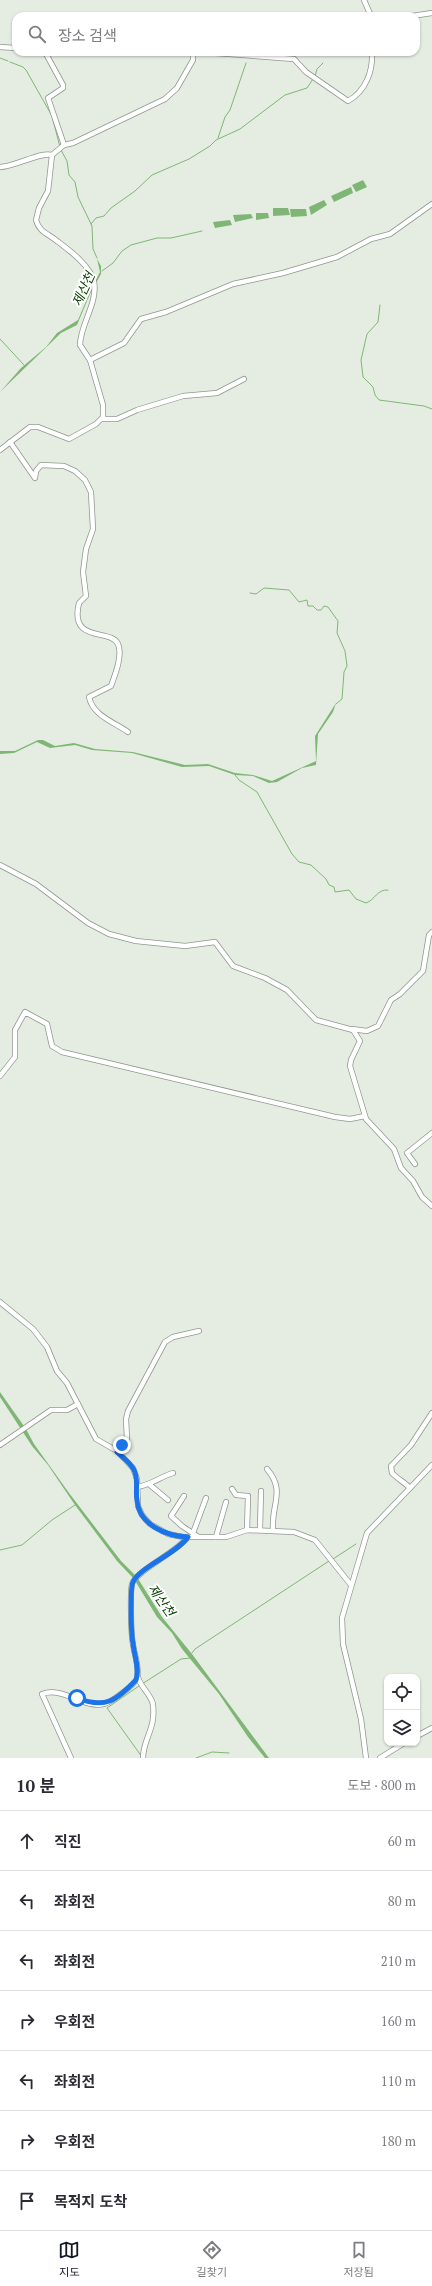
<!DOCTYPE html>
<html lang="ko">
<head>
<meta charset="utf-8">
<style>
	:root { --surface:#fff; --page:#f7f7f7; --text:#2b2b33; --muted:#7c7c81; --line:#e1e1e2; --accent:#111827 }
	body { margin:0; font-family:"PT Serif","Noto Sans KR",serif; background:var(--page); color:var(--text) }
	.controls { position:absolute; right:12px; bottom:12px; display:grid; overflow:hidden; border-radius:8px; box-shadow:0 1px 3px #0004 }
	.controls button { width:36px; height:36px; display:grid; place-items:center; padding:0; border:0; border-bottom:1px solid var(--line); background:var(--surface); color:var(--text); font:20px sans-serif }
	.stop { position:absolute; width:12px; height:12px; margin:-9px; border:3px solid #1a73e8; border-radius:50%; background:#fff }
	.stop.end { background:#1a73e8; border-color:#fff; box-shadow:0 1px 4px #0008 }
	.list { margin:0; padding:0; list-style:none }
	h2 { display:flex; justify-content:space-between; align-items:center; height:52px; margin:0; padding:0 16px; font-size:17px }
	h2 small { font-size:13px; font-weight:400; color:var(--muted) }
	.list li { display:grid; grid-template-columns:26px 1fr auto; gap:12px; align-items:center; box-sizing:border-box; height:60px; padding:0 16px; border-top:1px solid var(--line) }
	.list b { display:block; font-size:15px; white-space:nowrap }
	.list em { font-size:13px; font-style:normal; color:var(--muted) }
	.icon { flex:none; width:22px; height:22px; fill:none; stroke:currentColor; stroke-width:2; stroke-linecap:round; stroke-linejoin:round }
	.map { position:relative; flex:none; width:432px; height:1758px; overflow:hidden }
	.search { position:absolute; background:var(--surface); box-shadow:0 1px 3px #0004; left:12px; right:12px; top:12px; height:44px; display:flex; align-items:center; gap:10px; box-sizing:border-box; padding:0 14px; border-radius:12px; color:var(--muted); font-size:15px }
	.sheet { height:472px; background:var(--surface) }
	nav { display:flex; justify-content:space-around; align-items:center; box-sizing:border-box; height:56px; border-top:1px solid var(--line); background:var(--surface); font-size:11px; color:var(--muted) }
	nav a { display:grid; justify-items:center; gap:2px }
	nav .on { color:var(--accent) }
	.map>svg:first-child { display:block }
</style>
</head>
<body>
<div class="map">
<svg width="432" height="1758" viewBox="0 0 432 1758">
	<rect width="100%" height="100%" fill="#e5ede3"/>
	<!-- water -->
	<g fill="#7fb675">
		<path d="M363,180L367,187L356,192L352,185Z"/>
		<path d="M351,187L353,193L334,202L331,196Z"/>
		<path d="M324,200L327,205L311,215L309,207Z"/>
		<path d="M273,208H288L290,215L273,216Z"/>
		<path d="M290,209H306L307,216L291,217Z"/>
		<path d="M256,213H268L269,218L256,220Z"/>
		<path d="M251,214L253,218L235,222L233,215Z"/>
		<path d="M230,220L232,225L215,228L213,222Z"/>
		<path d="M97,259L101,266V274L90,294L77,325L61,333L0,392L21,368L46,347L57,333L78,320L92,287L100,272Z"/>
		<path d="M336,703L333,712L318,734L316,765L302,768L277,782L269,783L253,776L235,775L209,766L182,767L132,753L92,750L75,745L50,748L37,742L14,753L0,754V751H15L38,740H43L55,746L74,743L95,749L133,752L185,765L208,764L235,773L253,775L272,781L316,761L315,736Z"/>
		<path d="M0,1392L26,1429L34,1444L69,1493L121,1561L137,1577L162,1617L192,1654L269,1758H265L248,1737L219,1694L182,1649L172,1633L157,1617L134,1579L117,1561L75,1505L48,1465L32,1446L0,1397Z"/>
	</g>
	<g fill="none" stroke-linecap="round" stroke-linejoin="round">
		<!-- stream -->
		<g stroke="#7fb675" stroke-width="1">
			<path d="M0,58L8,61"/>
			<path d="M10,62L23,67L26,70L52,116L60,147"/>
			<path d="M315,76L317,69L323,63"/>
			<path d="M218,138L225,117L230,110L246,63"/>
			<path d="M61,150L67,161L69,175L75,182L78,197L92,226L93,249L97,258"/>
			<path d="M91,224L96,218L104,216L111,208L135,191L152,175L189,159L210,146L216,140L240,129L285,95L307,88L313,79"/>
			<path d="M102,271L113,263L122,251L131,245L157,238H171L202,231"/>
			<path d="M380,305L378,322L367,334L361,360L363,377L373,387L375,395L379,400L424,406L432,409"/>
			<path d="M0,339L24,365"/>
			<path d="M250,593L256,594L264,588L289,590L299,602L307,600L308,606H313L317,610H321L324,606L328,607L338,621L337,633L345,651L347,666L344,672L342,699L336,704"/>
			<path d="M235,775L239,780L257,792L292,854L299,862L311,865L326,879L329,885L334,887L335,892L349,890L356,899L366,903C375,900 377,889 388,890"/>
			<path d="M0,1550L22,1545L52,1520L75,1505"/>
			<path d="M333,1559L356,1544"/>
			<path d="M192,1653L195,1649L329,1561"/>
			<path d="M142,1684L181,1659L190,1658"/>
			<path d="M139,1686L107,1708L142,1757"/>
			<path d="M196,1758L212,1752L229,1753"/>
		</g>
		<!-- minor casing -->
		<g stroke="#8f978e" stroke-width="6">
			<g id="minor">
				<path d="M364,0L371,16"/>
				<path d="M412,16L432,13"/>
				<path d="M0,47L16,48"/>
				<path d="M45,52L63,85V88L48,98L64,145"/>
				<path d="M202,52L294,59L306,72L348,101C366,91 373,71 372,52"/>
				<path d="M0,167C14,167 42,151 52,155"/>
				<path d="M90,360L124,343L141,319L166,312L233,284L283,273L337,257L371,239L390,234L432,204"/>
				<path d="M102,419H117L137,410L183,396L217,393L244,379"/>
				<path d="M10,442L35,478L36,471L41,465L64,466L75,471L85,480L91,492L93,529L86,549L83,572L86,596L79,603C69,644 111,628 118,644C123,655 115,675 111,686L89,697C93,716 114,722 128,732"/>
				<path d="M0,450L30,427H38L69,439L96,424L103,417V405L90,360L80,345C80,325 98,303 94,282C91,266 69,250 57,241C49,234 39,232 36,220L39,208L48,191L52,155L64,145L73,143L165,99L177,88L193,60V52"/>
				<path d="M0,865L36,884L88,923L109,934L136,941L185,946L215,942L233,966L265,978L287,990L316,1020L353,1030L360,1041L351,1060L350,1066L366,1119L394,1149L401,1168L413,1181L422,1197L432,1206"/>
				<path d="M352,1029L367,1031L378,1026L391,1000L400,994L423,971L429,935L432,932"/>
				<path d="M0,1076L15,1057V1030L25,1012L47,1024L52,1046L62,1052L335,1117L350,1119L365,1116"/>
				<path d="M415,1164L407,1153L432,1133"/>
				<path d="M0,1302L33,1329L47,1347L57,1371L67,1383L96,1439L117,1451L133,1468L137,1479L138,1506L142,1515L150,1524L168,1534L183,1537H226L247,1530L294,1532L315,1540L351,1585"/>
				<path d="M0,1445L51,1410H67L78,1404"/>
				<path d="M117,1451L127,1439L126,1419L128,1411L165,1342L173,1337L199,1331"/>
				<path d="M267,1469C286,1491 271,1504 273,1530"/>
				<path d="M150,1485L168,1500"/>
				<path d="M137,1487C151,1485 160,1477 173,1473"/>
				<path d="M410,1488C404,1482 398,1479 392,1473L391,1466L411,1445L432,1413"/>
				<path d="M232,1489L236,1495L248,1496L247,1530"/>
				<path d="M184,1496L171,1516L182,1526L197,1536"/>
				<path d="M260,1529L261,1491"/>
				<path d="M193,1533L206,1498"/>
				<path d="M216,1537L226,1502"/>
				<path d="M138,1677C140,1687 152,1695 153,1705C156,1729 143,1739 143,1758"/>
				<path d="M417,1736L432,1728"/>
				<path d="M71,1758L42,1694C63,1686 83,1709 104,1704C111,1702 135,1685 137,1678C140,1668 134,1654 133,1644C131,1636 130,1591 132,1584C136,1571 177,1552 188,1537"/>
				<path d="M366,1758L361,1719L343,1644L342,1618L367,1533L432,1465"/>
				<path d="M380,1758L404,1743"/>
			</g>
		</g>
		<!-- minor -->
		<use href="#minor" stroke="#fff" stroke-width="4.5"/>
	</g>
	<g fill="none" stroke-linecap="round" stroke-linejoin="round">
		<!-- route -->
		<path stroke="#1a73e8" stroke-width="5" d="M77,1698C105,1709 116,1701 136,1680C140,1669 134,1655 133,1643C131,1635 130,1588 133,1582C140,1567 176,1554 188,1537C166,1536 139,1525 137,1500C135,1490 139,1480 134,1470C130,1462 122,1457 117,1452L122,1445"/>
	</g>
	<g text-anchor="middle" stroke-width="4" stroke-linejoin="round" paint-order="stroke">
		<!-- water labels -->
		<g font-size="13" font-style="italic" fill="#094200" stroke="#fff">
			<text transform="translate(83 289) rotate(-65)" y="5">제산천</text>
			<text transform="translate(162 1600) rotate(55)" y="5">제산천</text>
		</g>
	</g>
</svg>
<div class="controls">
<button><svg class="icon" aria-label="locate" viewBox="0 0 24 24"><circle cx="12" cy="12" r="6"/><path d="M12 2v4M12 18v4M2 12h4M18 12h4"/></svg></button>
<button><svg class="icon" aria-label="layers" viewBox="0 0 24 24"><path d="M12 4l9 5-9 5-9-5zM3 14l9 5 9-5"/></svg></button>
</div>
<div class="stop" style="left:77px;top:1698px"></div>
<div class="stop end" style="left:122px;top:1445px"></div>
<div class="search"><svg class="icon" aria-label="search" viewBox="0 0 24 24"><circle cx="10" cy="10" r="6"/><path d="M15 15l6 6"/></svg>장소 검색</div>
</div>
<section class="sheet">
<h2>10 분<small>도보 · 800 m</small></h2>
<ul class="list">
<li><svg class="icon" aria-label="ahead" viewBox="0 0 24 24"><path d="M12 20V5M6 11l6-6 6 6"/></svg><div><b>직진</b></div><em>60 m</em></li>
<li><svg class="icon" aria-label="left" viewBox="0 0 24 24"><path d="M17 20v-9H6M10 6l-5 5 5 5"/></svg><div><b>좌회전</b></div><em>80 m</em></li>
<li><svg class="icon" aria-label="left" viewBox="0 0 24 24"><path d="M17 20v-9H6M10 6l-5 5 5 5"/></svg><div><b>좌회전</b></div><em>210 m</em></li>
<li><svg class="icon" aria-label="right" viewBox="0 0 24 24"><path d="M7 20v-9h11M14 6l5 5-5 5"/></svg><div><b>우회전</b></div><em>160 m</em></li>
<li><svg class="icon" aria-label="left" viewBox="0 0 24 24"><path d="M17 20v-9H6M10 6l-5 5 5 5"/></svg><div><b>좌회전</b></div><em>110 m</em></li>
<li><svg class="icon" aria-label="right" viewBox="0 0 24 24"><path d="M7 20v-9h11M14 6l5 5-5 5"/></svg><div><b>우회전</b></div><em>180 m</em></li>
<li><svg class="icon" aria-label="arrive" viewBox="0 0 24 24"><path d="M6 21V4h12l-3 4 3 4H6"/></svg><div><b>목적지 도착</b></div></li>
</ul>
</section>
<nav>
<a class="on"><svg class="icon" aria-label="map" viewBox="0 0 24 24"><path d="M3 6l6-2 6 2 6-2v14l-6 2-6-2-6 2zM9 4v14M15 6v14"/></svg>지도</a>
<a><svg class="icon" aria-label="directions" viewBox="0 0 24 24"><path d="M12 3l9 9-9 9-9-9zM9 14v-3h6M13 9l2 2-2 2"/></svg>길찾기</a>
<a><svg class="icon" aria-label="saved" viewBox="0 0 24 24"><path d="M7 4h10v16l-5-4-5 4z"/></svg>저장됨</a>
</nav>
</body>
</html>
